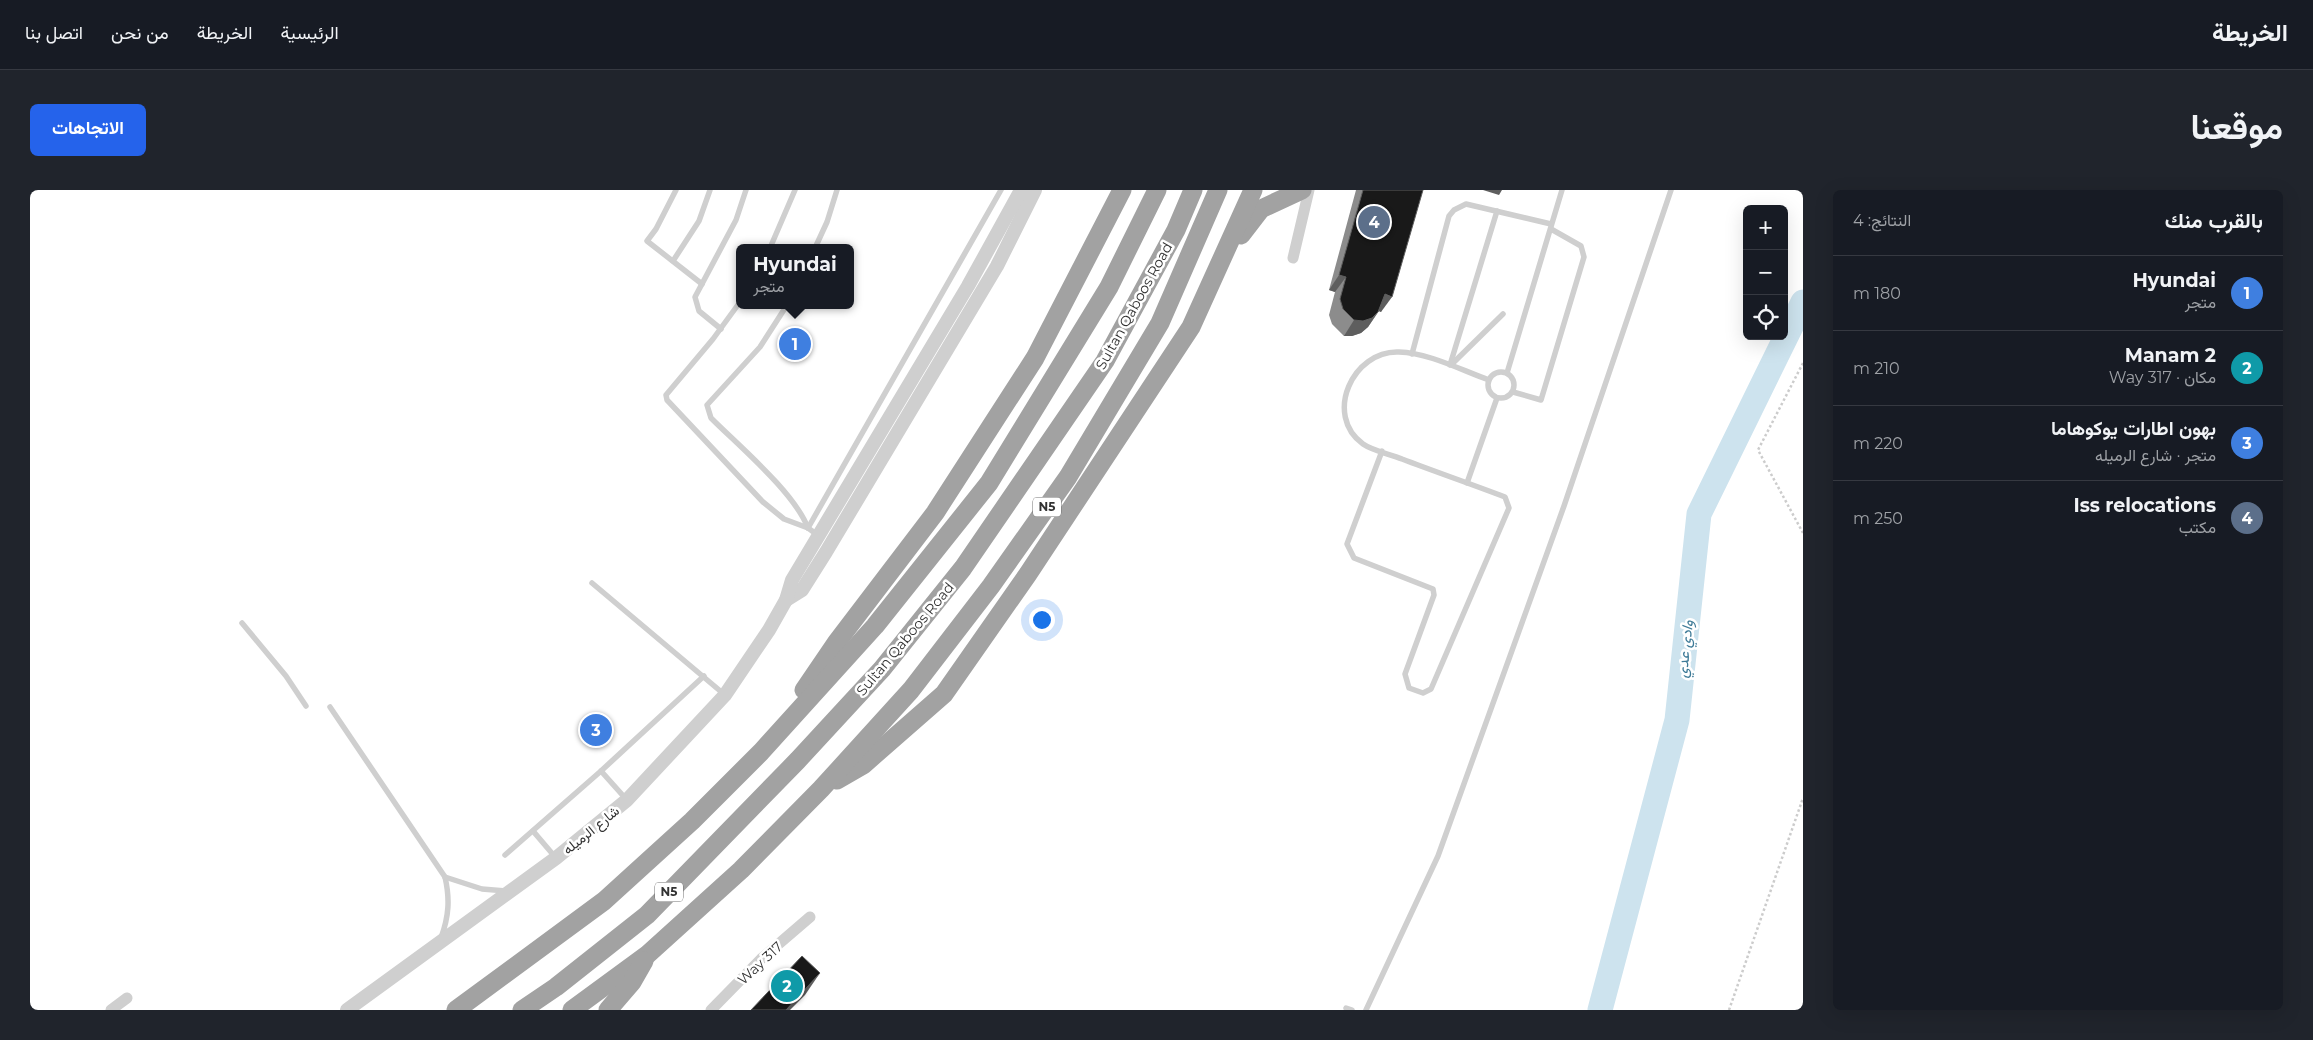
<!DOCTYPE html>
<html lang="ar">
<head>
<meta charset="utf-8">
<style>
	:root { --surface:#171b24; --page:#20242c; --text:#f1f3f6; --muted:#9ea1a6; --line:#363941; --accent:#2563eb }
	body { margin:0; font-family:Montserrat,Vazirmatn,sans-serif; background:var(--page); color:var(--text); direction:rtl }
	.controls { position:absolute; right:15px; top:15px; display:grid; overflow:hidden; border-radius:8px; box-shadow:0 5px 20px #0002 }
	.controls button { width:45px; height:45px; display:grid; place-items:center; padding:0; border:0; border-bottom:1px solid var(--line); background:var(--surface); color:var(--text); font:25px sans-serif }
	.you { position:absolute; left:1011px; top:429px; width:18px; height:18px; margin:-12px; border:4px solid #fff; border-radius:50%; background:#1a73e8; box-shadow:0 0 0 8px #1a73e833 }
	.badge { display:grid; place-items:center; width:32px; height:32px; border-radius:50%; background:var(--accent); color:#fff; font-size:16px; font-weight:700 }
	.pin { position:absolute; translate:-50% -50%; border:2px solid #fff; box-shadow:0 1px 5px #0006 }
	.popup { position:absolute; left:706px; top:54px; width:118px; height:65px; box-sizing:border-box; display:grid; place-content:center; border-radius:8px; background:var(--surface); filter:drop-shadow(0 1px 4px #0005); font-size:16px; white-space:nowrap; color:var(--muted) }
	.popup b { font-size:19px; color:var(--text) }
	.popup::after { content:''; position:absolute; left:50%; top:100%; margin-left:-10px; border:10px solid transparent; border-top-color:var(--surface) }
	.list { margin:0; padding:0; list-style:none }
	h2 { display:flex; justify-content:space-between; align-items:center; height:65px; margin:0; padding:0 20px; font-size:21px }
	h2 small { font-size:16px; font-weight:400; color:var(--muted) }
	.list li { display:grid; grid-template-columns:32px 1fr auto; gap:15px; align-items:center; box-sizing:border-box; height:75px; padding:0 20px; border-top:1px solid var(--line) }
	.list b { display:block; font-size:19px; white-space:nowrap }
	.list p { margin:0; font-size:16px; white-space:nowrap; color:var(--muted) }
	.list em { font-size:16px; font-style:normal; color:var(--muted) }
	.icon { flex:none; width:28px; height:28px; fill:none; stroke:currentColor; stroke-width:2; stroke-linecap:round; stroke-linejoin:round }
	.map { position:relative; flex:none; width:1773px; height:820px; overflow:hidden; direction:ltr; border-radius:8px }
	header { display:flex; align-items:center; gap:30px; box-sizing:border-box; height:70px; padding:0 25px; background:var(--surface); border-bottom:1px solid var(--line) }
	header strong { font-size:24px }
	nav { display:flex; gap:28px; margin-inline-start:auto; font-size:18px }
	.intro { display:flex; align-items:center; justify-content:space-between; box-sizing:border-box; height:120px; padding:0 30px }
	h1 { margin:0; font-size:35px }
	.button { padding:12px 22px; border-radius:8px; background:var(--accent); color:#fff; font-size:18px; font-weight:700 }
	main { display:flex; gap:30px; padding:0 30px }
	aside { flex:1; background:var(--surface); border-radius:8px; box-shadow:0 5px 20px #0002 }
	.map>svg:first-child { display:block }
</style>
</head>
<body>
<header>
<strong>الخريطة</strong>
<nav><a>الرئيسية</a><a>الخريطة</a><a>من نحن</a><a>اتصل بنا</a></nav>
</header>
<div class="intro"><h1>موقعنا</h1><a class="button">الاتجاهات</a></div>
<main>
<aside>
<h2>بالقرب منك<small>النتائج: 4</small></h2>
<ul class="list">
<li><span class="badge" style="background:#3f7fe0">1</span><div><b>Hyundai</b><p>متجر</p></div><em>180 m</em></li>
<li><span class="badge" style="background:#0f9aa8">2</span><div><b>Manam 2</b><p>مكان · Way 317</p></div><em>210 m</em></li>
<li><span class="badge" style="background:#3f7fe0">3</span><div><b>بهون اطارات يوكوهاما</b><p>متجر · شارع الرميله</p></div><em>220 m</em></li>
<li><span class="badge" style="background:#5c6f8a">4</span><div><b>Iss relocations</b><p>مكتب</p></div><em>250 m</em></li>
</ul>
</aside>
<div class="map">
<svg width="1773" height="820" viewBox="0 0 1773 820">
	<rect width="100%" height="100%" fill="#fff"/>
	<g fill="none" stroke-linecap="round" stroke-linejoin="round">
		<!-- river -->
		<path stroke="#cde3ee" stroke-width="25" d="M1570,820L1647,530L1669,324L1773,112"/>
		<!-- path -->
		<g stroke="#ccc" stroke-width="2.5" stroke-dasharray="2.5 2.5" stroke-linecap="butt">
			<path d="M1773,173L1728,260L1773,343"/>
			<path d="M1699,820L1773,608"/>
		</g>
		<!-- service -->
		<g stroke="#cfcfcf" stroke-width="5.5">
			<path d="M646,0L626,39L617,51L672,94"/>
			<path d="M740,58L765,0"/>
			<path d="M785,58L797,32L807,0"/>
			<path d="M643,71L669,31L680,0"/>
			<path d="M710,112L683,149L636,205L637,210L733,312L754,329L778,338L789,346"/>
			<path d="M757,115L730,157L677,215L681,228C710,257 764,302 778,338"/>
			<path d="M691,139L669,121L665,107L706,30L716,0"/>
			<path d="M1382,164L1419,26L1424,20L1436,14L1521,34"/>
			<path d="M1422,174L1473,124"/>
			<path d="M1420,175L1467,21"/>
			<circle cx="1471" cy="195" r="13"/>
			<path d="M1477,183L1532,0"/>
			<path d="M1483,202L1511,210L1554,67L1551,56L1521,39"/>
			<path d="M1352,261L1317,354L1324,368L1403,399L1404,405L1375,484L1379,498L1393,503L1401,499L1479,318L1475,307C1441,294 1406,282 1372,269C1360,264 1343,261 1333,254C1293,225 1323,160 1369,162C1399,163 1431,180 1459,190"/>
			<path d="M1437,293L1467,208"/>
			<path d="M778,338L971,0"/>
			<path d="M562,393L695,505"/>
			<path d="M212,433L256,486L276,516"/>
			<path d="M300,517L415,687C420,709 419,726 411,748"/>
			<path d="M571,581L596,609"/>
			<path d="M503,641L526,668"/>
			<path d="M475,665L571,581L674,486"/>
			<path d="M415,687L452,699L476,701"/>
			<path d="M1316,818L1322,820"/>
			<path d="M1336,820L1408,666L1534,316L1641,0"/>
		</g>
		<!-- minor -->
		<g stroke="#cfcfcf" stroke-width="11">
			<path d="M1263,68L1279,0"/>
			<path d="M81,820L97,808"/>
			<path d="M681,820L731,769L780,727"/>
		</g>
		<!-- tertiary -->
		<g stroke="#cfcfcf" stroke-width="14">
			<path d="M756,410L772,400L796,362L967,76L1005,0"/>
			<path d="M317,820L526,668L597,610L695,505L739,440L756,410L762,390L938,96L991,0"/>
		</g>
		<!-- trunk -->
		<g stroke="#a2a2a2" stroke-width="19">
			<path d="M1211,45L1231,19L1272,0"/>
			<path d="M774,500L806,453L905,323L1005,168L1092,0"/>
			<path d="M807,590L833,575L914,504L998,384L1161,137L1223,0"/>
			<path d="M426,820L574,711L662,631L731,562L845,436L959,293L1079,97L1127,0"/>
			<path d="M492,820L526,797L617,725L768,570L852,479L933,378L1075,171L1146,40L1163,0"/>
			<path d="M542,820L617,765L711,680L791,599L881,500L961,396L1038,287L1130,133L1188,0"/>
			<path d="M578,820L602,792L614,771"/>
		</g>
	</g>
	<!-- wall -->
	<path fill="#8c8c8c" d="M1326,0H1393L1351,122L1349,121L1338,137L1331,143L1322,146H1314L1302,134L1299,125L1305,102L1299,100Z"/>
	<!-- shaded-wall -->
	<g fill="#5e5e5e">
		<path d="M1453,0H1472L1469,5Z"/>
		<path d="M1309,85L1316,87L1305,102L1299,100Z"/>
		<path d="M1355,104L1362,107L1351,122L1344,119Z"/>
		<path d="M1348,122L1338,137L1331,143L1322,146H1314L1324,130Z"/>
		<path d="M790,783L775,805L760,820H756Z"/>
	</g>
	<!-- building -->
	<g fill="#191919" stroke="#5e5e5e">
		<path d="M1333,0H1393L1362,107L1355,104L1348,122L1342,128L1333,131L1324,130L1313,119L1310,109L1316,87L1309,85Z"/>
		<path d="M772,766L790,783L756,820H721Z"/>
	</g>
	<g text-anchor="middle" stroke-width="5" stroke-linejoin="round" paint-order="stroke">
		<!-- shield labels -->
		<g fill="#fff" stroke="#707070" stroke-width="1">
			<rect x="1003" y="307.5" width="28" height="19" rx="4"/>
			<rect x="625" y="692.5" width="28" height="19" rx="4"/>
		</g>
		<g font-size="12" font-weight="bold" fill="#323232">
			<text x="1017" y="321">N5</text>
			<text x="639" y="706">N5</text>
		</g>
		<!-- street labels -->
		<g font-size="14" fill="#323232" stroke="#fff">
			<text transform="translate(1104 116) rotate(-61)" y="5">Sultan Qaboos Road</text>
			<text transform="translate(875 449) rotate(-50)" y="5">Sultan Qaboos Road</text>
			<text transform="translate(561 640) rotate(-39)" y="5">شارع الرميله</text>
			<text transform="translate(730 773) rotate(-43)" y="5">Way 317</text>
		</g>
		<!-- water labels -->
		<g font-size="15" font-style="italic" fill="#3d7a97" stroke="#fff">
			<text transform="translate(1655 459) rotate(-84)" y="5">وادي عدي</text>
		</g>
	</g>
</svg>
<div class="controls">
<button>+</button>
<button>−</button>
<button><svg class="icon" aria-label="locate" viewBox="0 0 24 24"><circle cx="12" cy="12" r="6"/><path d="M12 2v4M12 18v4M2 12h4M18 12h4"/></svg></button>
</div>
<div class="you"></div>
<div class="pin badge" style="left:765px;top:154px;background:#3f7fe0">1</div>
<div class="popup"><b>Hyundai</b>متجر</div>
<div class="pin badge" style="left:757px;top:796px;background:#0f9aa8">2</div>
<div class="pin badge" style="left:566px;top:540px;background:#3f7fe0">3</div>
<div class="pin badge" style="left:1344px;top:32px;background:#5c6f8a">4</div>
</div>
</main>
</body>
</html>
